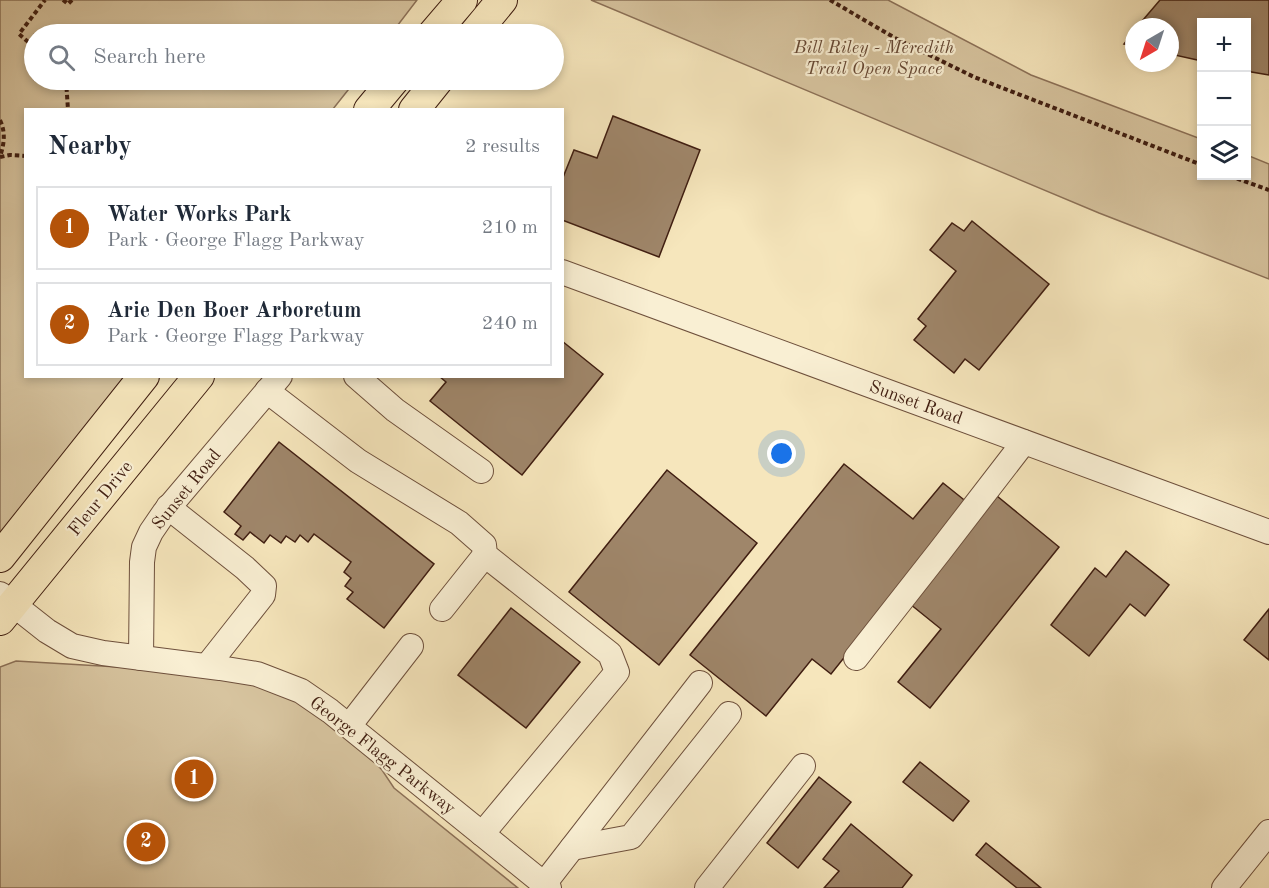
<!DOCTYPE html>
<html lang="en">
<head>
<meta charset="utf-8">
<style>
	:root { --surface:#fff; --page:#f2f2f3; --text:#1f2937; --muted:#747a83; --line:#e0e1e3; --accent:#b45309 }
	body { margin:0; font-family:"Old Standard TT",serif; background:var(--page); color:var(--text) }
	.controls { position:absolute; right:18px; top:18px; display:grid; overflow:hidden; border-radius:0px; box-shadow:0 3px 9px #0003 }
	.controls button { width:54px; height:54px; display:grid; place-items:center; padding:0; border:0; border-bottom:2px solid var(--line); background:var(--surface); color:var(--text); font:30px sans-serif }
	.compass { position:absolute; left:1125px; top:18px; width:54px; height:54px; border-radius:50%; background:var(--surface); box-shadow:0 3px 9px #0003; rotate:219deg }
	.you { position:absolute; left:782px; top:454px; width:21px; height:21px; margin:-15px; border:4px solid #fff; border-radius:50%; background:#1a73e8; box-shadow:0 0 0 9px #1a73e833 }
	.badge { display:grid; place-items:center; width:39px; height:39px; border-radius:50%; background:var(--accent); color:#fff; font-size:20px; font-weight:700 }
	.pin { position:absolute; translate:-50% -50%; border:3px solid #fff; box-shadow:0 2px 6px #0006 }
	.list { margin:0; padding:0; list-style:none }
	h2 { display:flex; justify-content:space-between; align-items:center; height:78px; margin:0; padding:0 24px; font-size:26px }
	h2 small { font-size:20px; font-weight:400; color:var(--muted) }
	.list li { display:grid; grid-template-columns:39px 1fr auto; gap:18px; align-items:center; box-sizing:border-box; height:84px; margin:0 12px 12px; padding:0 12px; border:2px solid var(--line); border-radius:0px }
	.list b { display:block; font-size:22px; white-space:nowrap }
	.list p { margin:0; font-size:20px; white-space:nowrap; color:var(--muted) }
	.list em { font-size:20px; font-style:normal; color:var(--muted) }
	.icon { flex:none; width:33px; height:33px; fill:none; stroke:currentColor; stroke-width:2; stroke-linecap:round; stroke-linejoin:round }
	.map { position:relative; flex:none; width:1269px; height:888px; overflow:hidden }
	.search { position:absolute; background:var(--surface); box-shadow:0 3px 9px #0003; left:24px; top:24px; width:540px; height:66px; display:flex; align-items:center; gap:15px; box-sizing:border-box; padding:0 21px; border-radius:33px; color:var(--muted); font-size:22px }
	.panel { position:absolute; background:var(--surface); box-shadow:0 3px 9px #0003; left:24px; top:108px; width:540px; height:270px; border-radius:0px }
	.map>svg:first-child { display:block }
</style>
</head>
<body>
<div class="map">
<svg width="1269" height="888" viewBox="0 0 1269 888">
	<rect width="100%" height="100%" fill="#f6e6bc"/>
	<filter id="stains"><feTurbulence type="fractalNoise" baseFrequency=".00333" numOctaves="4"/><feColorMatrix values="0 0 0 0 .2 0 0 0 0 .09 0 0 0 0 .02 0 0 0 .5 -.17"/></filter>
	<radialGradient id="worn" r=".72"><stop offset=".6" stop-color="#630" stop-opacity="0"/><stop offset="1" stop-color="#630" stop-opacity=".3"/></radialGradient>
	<!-- green -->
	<g fill="#d7c49f" stroke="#8c7158" stroke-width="1.5">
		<path d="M0,0H417L391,34H34V80H356L333,109L26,110V376L126,377L0,538Z"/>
		<path d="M591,0H888L1031,75L1201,139L1202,176H1246L1247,155L1269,164V279L1099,213Z"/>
		<path d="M16,661L203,672L253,679L307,705L367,754L382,770L394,788L518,888H0V667Z"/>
	</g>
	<!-- building -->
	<g fill="#9f866a" stroke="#401e11" stroke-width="1.5">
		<path d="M1160,0H1269V75L1246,71V22H1202V61L1170,54V27H1137Z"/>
		<path d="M1134,31V46L1124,44Z"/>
		<path d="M613,116L700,150L659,257L562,220V180L574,150L597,158Z"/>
		<path d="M972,221L1049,284L979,370L965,359L954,373L914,340L926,326L918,319L956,271L930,250L952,223L964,231Z"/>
		<path d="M562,341L603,374L522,475L430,401L446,382L439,376H562Z"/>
		<path d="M279,442L434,564L384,628L347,599L353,592L345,586L351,578L344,572L351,562L314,534L308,542L300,535L295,542L286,536L281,543L270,535L264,543L250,532L243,540L235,534L241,526L224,512Z"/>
		<path d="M844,464L913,519L943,483L968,503L831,674L812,659L766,716L690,655Z"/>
		<path d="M667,470L757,543L659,665L569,592Z"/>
		<path d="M997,496L1059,547L930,708L898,682L941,629L910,604Z"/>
		<path d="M1126,551L1169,585L1145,616L1130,604L1089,656L1051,625L1095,568L1106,577Z"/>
		<path d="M511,608L580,662L526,728L458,675Z"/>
		<path d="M1269,609V660L1244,640Z"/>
		<path d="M920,762L969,801L953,821L903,782Z"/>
		<path d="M819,777L851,802L798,868L767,843Z"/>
		<path d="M851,824L912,875L902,888H824L839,871L823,859Z"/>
		<path d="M986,843L1041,888H1017L976,855Z"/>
	</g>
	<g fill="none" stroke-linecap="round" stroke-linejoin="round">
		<!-- minor casing -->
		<g stroke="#6e503c" stroke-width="26">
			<g id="minor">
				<path d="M562,272L1269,532"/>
				<path d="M356,376L395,410L481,471"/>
				<path d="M267,391L358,461L459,523L484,545L485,555L610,654L617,672L482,834"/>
				<path d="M168,507L245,568L264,586L263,595L207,666"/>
				<path d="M0,594L47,631L72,646L103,653L220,668L257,674L301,691L330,711L549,888"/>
				<path d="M442,609L485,555"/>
				<path d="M141,658L142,562L144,547L151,532L164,513L280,376"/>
				<path d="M856,658L940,551L1024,442"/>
				<path d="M349,726L411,646"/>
				<path d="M572,848L631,837L729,714"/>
				<path d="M544,884L700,683"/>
				<path d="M707,888L803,766"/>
				<path d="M1224,888L1269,832"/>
			</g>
		</g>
		<!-- major casing -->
		<g stroke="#401e11" stroke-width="32">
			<g id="major">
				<path d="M433,34L462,0"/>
				<path d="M474,34L502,0"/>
				<path d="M369,110L394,80"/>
				<path d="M414,110L438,80"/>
				<path d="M0,557L144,376"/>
				<path d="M0,620L199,376"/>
			</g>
		</g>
		<!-- path -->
		<g stroke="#401e11" stroke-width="4" stroke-dasharray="4.5 3" stroke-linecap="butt">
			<path d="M63,0L68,4L72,0"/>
			<path d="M830,0L895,38L974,77L1202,165"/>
			<path d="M34,47L19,34L45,0"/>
			<path d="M66,80L68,110"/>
			<path d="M0,120C6,133 4,144 0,157"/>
			<path d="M0,157L10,155L26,156"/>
			<path d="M1230,176L1269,190"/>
		</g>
		<!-- minor -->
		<use href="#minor" stroke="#f9efd3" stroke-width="24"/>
		<!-- major -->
		<use href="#major" stroke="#f6e6bc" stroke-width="30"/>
	</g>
	<g text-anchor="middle" stroke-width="4.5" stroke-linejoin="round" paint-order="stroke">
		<!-- park labels -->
		<g font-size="18" font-style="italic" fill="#664834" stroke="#f9efd3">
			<text x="874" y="53">Bill Riley - Meredith<tspan x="874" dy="21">Trail Open Space</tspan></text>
		</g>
		<!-- street labels -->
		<g font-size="18" fill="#401e11" stroke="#f9efd3">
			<text transform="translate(916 402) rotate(20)" y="6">Sunset Road</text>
			<text transform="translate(186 489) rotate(-51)" y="6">Sunset Road</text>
			<text transform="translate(100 498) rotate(-51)" y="6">Fleur Drive</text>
			<text transform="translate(383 755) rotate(38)" y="6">George Flagg Parkway</text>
		</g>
	</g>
	<rect width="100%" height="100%" filter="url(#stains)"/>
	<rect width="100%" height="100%" fill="url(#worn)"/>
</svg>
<div class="controls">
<button>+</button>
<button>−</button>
<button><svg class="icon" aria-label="layers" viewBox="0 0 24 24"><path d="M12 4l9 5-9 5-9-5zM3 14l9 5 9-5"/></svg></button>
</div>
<svg class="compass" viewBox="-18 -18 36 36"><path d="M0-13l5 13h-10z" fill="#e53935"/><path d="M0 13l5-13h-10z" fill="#747a83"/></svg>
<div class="you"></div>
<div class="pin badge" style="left:194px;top:779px">1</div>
<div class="pin badge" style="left:146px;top:842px">2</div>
<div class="search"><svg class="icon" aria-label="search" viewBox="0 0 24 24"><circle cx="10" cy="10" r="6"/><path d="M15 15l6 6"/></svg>Search here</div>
<section class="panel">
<h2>Nearby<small>2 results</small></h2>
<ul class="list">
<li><span class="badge">1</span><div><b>Water Works Park</b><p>Park · George Flagg Parkway</p></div><em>210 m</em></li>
<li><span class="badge">2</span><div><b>Arie Den Boer Arboretum</b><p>Park · George Flagg Parkway</p></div><em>240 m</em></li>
</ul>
</section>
</div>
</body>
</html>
